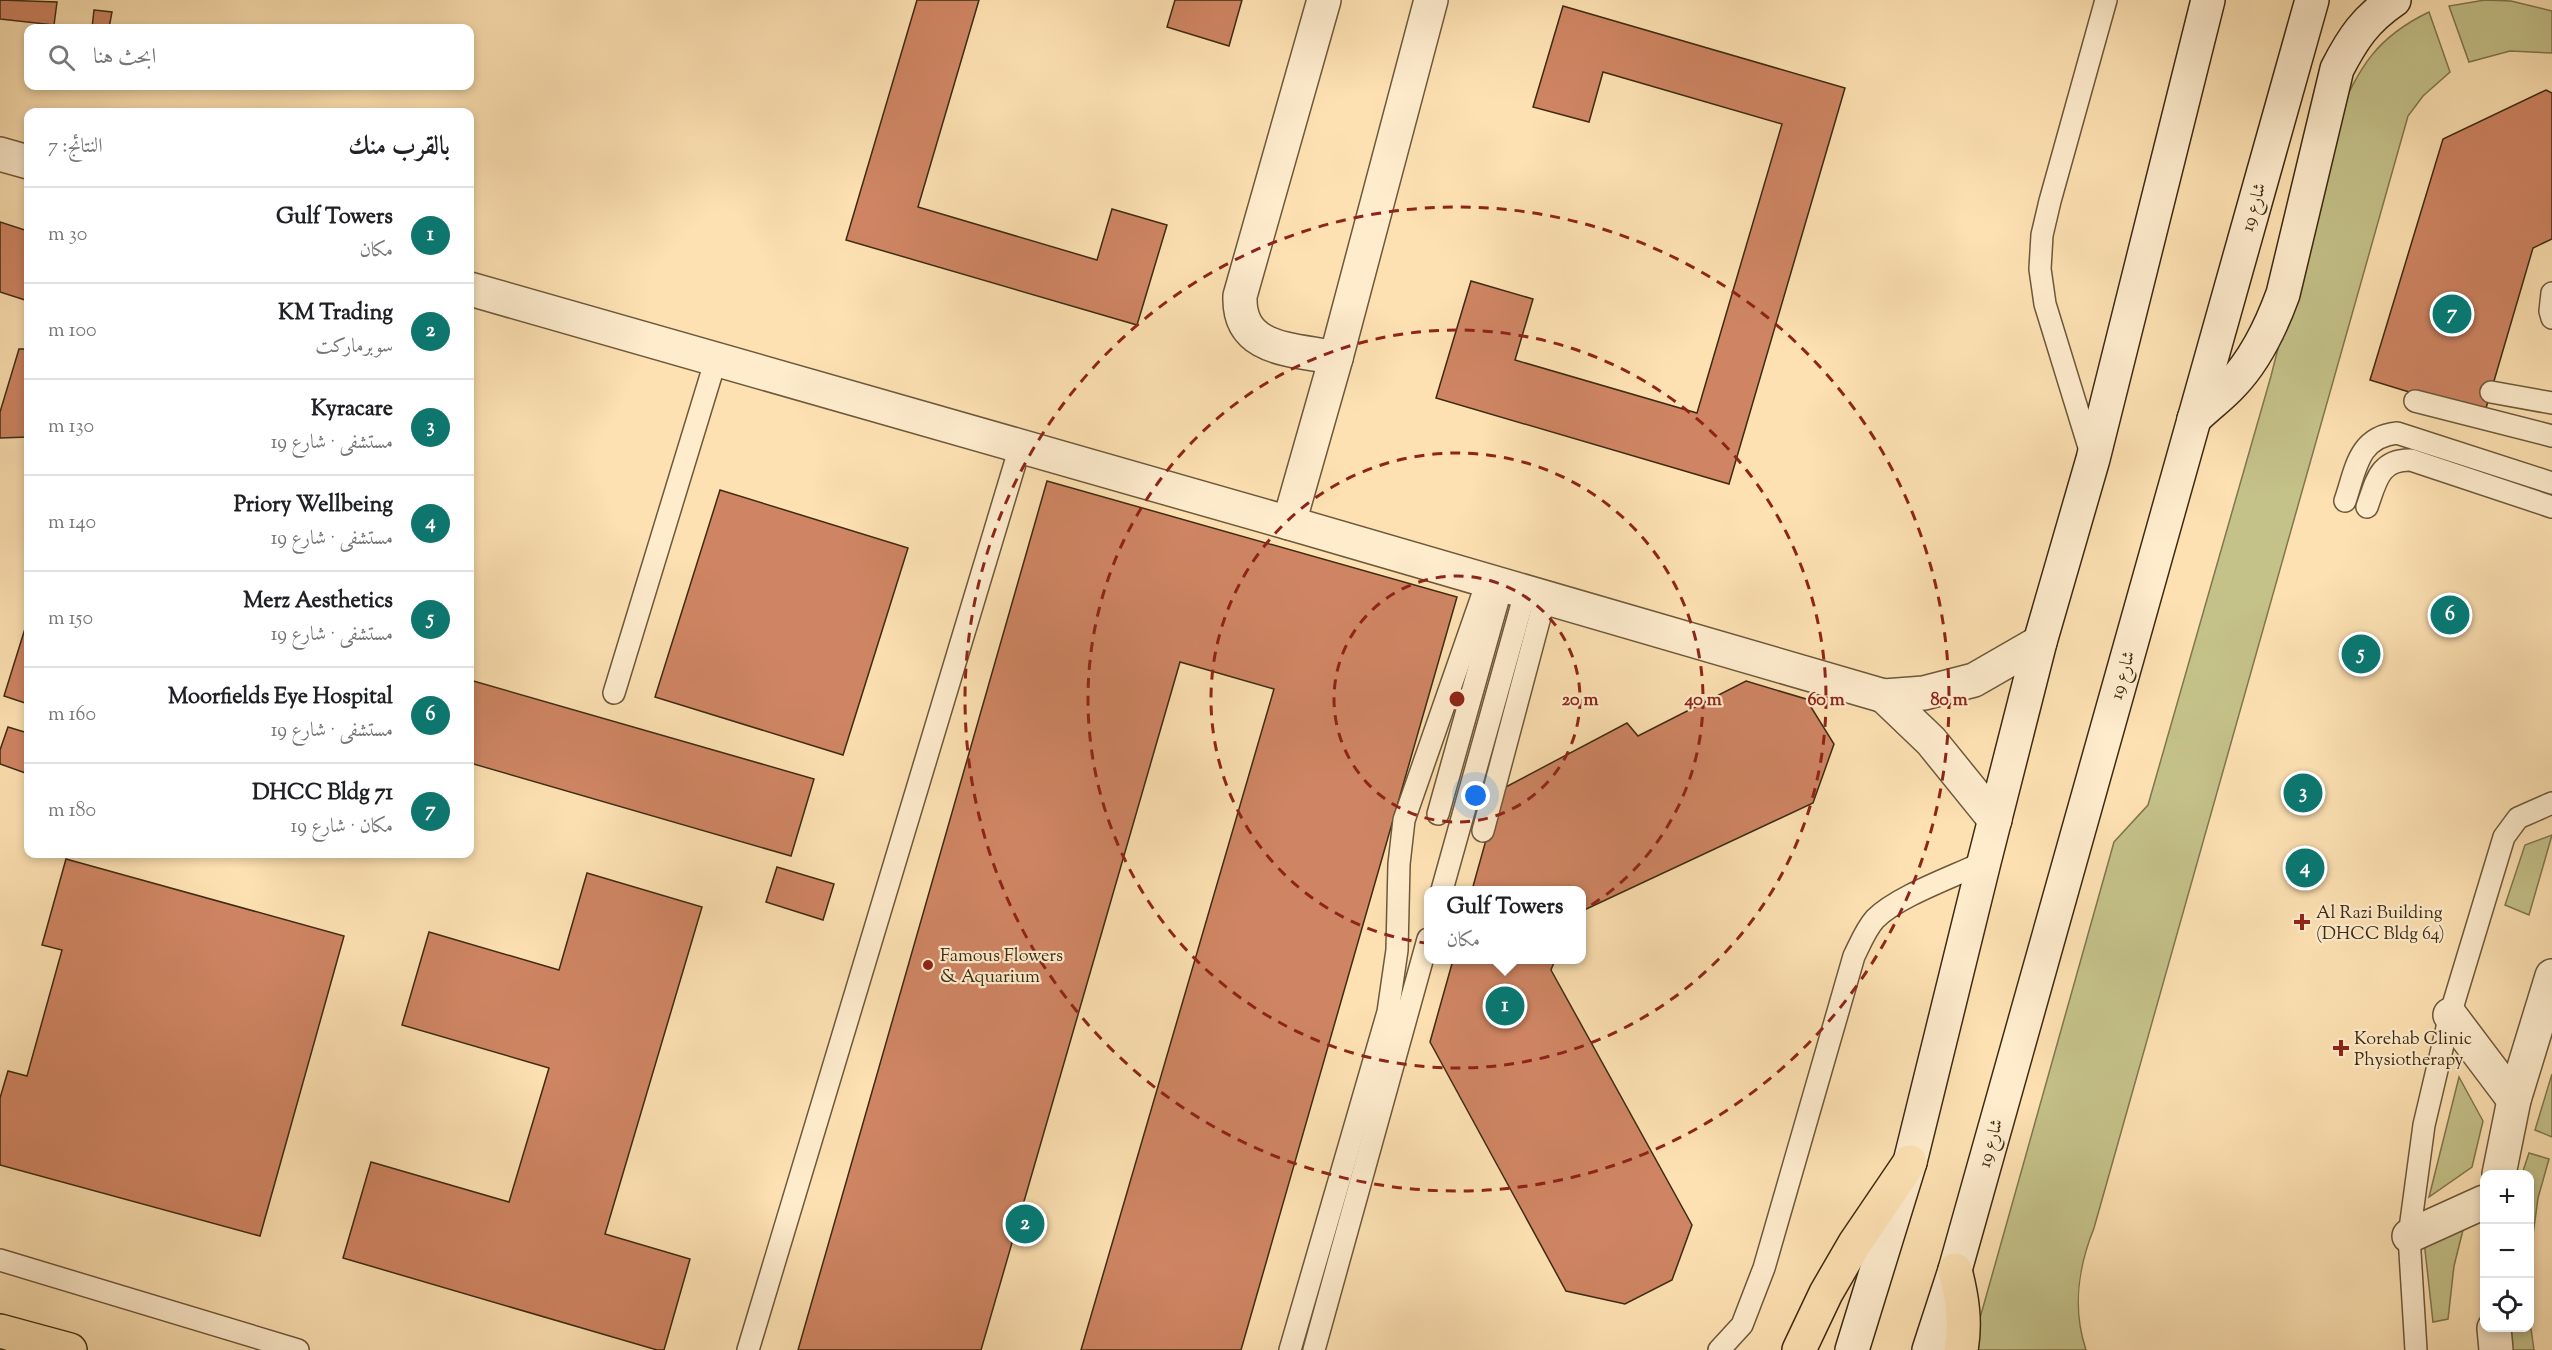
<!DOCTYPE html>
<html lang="ar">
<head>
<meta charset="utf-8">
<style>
	:root { --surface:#fff; --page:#f6f6f6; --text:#202124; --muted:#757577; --line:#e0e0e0; --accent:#0f766e }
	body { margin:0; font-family:"Sorts Mill Goudy",Amiri,serif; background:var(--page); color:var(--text); direction:rtl }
	.controls { position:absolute; right:18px; bottom:18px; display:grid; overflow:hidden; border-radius:12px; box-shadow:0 3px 9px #0003 }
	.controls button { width:54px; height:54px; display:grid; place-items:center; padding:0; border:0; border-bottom:2px solid var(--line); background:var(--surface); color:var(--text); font:30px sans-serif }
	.you { position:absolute; left:1476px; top:796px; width:21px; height:21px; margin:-15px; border:4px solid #fff; border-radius:50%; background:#1a73e8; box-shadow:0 0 0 9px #1a73e833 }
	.badge { display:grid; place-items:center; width:39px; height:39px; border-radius:50%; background:var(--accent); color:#fff; font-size:20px; font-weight:700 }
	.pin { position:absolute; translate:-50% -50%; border:3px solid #fff; box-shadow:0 2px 6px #0006 }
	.popup { position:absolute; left:1424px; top:886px; width:162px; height:78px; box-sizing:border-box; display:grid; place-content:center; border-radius:12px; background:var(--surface); filter:drop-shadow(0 2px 4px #0005); font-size:20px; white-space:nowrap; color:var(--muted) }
	.popup b { font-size:22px; color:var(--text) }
	.popup::after { content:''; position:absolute; left:50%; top:100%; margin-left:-12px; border:12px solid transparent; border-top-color:var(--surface) }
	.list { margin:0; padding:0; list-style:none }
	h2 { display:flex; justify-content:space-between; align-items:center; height:78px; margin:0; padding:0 24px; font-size:26px }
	h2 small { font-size:20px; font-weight:400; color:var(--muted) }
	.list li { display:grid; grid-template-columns:39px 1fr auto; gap:18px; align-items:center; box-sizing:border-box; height:96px; padding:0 24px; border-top:2px solid var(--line) }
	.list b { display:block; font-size:22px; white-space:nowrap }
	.list p { margin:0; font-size:20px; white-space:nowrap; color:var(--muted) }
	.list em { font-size:20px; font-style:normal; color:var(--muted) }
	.icon { flex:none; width:33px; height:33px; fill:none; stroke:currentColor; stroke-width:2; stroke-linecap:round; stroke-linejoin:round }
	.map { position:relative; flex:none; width:2552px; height:1350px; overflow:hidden; direction:ltr }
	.search { position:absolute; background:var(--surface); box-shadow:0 3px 9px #0003; left:24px; top:24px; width:450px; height:66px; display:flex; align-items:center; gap:15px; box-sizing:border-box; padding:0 21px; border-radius:12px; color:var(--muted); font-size:22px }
	.panel { position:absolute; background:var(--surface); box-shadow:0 3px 9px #0003; left:24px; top:108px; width:450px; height:750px; border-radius:12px; direction:rtl }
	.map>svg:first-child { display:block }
</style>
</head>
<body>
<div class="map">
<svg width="2552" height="1350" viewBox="0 0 2552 1350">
	<rect width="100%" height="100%" fill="#fde1b2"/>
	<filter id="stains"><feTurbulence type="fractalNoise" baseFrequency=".00333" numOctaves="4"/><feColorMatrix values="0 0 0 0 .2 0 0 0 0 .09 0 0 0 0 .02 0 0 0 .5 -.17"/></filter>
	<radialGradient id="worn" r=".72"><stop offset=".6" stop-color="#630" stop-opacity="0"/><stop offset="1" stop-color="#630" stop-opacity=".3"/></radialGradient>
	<!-- green -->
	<g fill="#c4c189" stroke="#80764e" stroke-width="1.5">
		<path d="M2485,0L2511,1L2552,11V53L2510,51L2469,62L2449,6Z"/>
		<path d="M2429,12L2450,72L2423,96L2408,116L2094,1228C2078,1268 2072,1308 2086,1350H1971L2114,842L2148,805L2271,376L2336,120C2360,67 2375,38 2429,12Z"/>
		<path d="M2552,835L2529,915L2505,905L2525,845Z"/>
		<path d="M2552,1074V1137L2535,1130Z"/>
		<path d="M2459,1077L2483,1121L2472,1167L2429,1197Z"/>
		<path d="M2529,1153L2549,1159L2538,1198L2530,1258V1174H2522Z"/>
		<path d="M2465,1222L2454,1266L2448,1319L2433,1322L2424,1241Z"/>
		<path d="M2530,1322L2534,1350H2510L2506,1328H2530Z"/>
	</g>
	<!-- building -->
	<g fill="#cf8563" stroke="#3d2b13" stroke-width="1.5">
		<path d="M0,0L57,2L54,25L0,19Z"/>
		<path d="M917,0H979L918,207L1097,260L1112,209L1167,225L1137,325L846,240Z"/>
		<path d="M1175,0H1242L1229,46L1167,27Z"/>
		<path d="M1563,6L1845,88L1729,484L1436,398L1471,281L1533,299L1515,360L1697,413L1782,124L1603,72L1589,122L1533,107Z"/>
		<path d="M94,10L112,12L109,28H92Z"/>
		<path d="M2546,90L2552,93V239L2533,248L2484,415L2370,380L2443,139Z"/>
		<path d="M0,222L28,231V301L0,292Z"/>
		<path d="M19,349H28V437L0,438V412Z"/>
		<path d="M1047,481L1457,597L1241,1350H1081L1274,689L1180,662L981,1350H798Z"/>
		<path d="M720,490L908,548L843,755L655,697Z"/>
		<path d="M28,619V704L4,696Z"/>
		<path d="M470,680L814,779L791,856L470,763Z"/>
		<path d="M1746,681L1806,699L1834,744L1813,803L1582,911V890H1472L1500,790L1627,723L1638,736Z"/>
		<path d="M8,727L28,733V774L0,764V750Z"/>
		<path d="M66,859L344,936L260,1236L0,1165V1098L8,1071L27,1076L62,950L42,945Z"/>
		<path d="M777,867L834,884L823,920L766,902Z"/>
		<path d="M587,873L702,907L605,1234L690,1259L664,1350H657L343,1258L371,1162L509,1202L549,1068L402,1025L429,932L559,970Z"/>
		<path d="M1453,960H1555L1551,970L1692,1225L1672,1280L1625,1304L1566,1291L1430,1042Z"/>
	</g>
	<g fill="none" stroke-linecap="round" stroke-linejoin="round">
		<!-- service casing -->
		<g stroke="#6d583b" stroke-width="24">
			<g id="service">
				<path d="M2552,293L2550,311L2552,318"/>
				<path d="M2491,392L2552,403"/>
				<path d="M2415,401L2552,436"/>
				<path d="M2092,457L2045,304L2040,269L2042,235L2050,201L2106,0"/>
				<path d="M2345,501C2356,469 2358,437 2397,433L2552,483"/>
				<path d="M2367,507C2376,482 2379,459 2411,460L2552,507"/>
				<path d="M614,693L716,359"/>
				<path d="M1438,814L1502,586"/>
				<path d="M1483,831L1545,598"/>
				<path d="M1442,890L1525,593"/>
				<path d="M0,1260L298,1350"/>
				<path d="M748,1350L1020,447"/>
				<path d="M1290,1350L1388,1012L1397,950L1399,864L1404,820L1487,582"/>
				<path d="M1314,1350L1428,939"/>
				<path d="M1719,1350L1742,1325L1764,1268L1854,956C1860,944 1866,929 1875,919C1898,896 1953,877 1984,862"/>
				<path d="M2416,1350L2409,1236L2424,1125L2450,1015L2504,837L2518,818L2552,803"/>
			</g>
		</g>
		<!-- minor casing -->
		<g stroke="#6d583b" stroke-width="36">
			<g id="minor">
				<path d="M1324,0L1240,296C1238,352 1294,349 1336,358"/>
				<path d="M0,154L28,162"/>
				<path d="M470,289L1289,523L1884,696L1924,693L1974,680L2040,642"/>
				<path d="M1289,523L1336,358L1431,0"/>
				<path d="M1884,696L1931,741L1995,820"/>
			</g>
		</g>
		<!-- tertiary casing -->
		<g stroke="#6d583b" stroke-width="36">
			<g id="tertiary">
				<path d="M2450,1015L2514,1100"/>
				<path d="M2499,1174L2514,1100L2552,976"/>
				<path d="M2409,1236L2484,1202"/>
				<path d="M2494,1328L2496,1350"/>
			</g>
		</g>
		<!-- secondary casing -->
		<g stroke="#3d2b13" stroke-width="36">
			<g id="secondary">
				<path d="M2194,419C2206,407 2220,397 2232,384C2256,359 2271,327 2283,294L2337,69C2353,38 2365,20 2394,0"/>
				<path d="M1852,1350L1910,1162L1984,862L2040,642L2093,459L2208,0"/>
				<path d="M1929,1350L1955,1270L2312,0"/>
			</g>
		</g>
		<!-- primary casing -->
		<g stroke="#3d2b13" stroke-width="36">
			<g id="primary">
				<path d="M1955,1270C1962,1297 1966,1322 1961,1350"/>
				<path d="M0,1331L70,1350"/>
				<path d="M1799,1350L1826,1293L1855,1243L1910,1162"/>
			</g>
		</g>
		<!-- service -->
		<use href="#service" stroke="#feeccd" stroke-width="21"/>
		<!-- minor -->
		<use href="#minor" stroke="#feeccd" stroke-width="33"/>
		<!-- tertiary -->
		<use href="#tertiary" stroke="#feeccd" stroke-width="33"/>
		<!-- secondary -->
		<use href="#secondary" stroke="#feeccd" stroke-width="33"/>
		<!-- primary -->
		<use href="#primary" stroke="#fde1b2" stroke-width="33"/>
	</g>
	<!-- distance rings -->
	<g fill="none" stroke="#8f2418" stroke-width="3" stroke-dasharray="10 8">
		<circle cx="1457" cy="699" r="123"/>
		<circle cx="1457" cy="699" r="246"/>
		<circle cx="1457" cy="699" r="369"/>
		<circle cx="1457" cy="699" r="492"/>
	</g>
	<!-- markers -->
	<g fill="#8f2418" stroke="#feeccd" stroke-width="2">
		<path d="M2299 913h6v6h6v6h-6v6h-6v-6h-6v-6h6z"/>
		<circle cx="928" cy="965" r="6"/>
		<path d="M2338 1039h6v6h6v6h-6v6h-6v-6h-6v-6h6z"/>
	</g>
	<g text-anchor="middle" stroke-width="4.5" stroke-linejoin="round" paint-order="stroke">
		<!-- street labels -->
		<g font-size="18" fill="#3d2b13" stroke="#feeccd">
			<text transform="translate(2253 207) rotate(-74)" y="6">شارع 19</text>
			<text transform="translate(2122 675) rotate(-74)" y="6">شارع 19</text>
			<text transform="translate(1990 1143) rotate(-74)" y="6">شارع 19</text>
		</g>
		<!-- poi labels -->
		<g font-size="18" fill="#3d2b13" stroke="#feeccd" text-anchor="start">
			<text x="2316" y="918">Al Razi Building<tspan x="2316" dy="21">(DHCC Bldg 64)</tspan></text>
			<text x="940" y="961">Famous Flowers<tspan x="940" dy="21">&amp; Aquarium</tspan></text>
			<text x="2354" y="1044">Korehab Clinic<tspan x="2354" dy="21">Physiotherapy</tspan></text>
		</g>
	</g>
	<circle cx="1457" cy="699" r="9" fill="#8f2418" stroke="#feeccd" stroke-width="3"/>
	<g font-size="18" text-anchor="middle" font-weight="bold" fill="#8f2418" stroke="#feeccd" stroke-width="4.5" stroke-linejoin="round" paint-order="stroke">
		<text x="1580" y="705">20 m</text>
		<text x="1703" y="705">40 m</text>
		<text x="1826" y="705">60 m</text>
		<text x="1949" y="705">80 m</text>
	</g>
	<rect width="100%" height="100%" filter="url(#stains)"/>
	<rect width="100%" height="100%" fill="url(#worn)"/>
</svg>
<div class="controls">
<button>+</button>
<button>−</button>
<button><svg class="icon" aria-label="locate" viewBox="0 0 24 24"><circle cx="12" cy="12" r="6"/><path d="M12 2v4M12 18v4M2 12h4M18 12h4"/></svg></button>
</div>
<div class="you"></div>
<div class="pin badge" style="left:1505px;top:1006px">1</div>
<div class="popup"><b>Gulf Towers</b>مكان</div>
<div class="pin badge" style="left:1025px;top:1224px">2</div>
<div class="pin badge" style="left:2303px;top:793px">3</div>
<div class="pin badge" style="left:2305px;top:868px">4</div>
<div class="pin badge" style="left:2361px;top:654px">5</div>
<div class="pin badge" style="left:2450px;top:615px">6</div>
<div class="pin badge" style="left:2452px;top:314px">7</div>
<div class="search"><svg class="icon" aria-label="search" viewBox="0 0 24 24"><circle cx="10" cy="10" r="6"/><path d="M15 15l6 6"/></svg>ابحث هنا</div>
<section class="panel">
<h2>بالقرب منك<small>النتائج: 7</small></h2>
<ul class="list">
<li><span class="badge">1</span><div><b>Gulf Towers</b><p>مكان</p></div><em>30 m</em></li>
<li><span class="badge">2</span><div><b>KM Trading</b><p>سوبرماركت</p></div><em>100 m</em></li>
<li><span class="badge">3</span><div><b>Kyracare</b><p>مستشفى · شارع 19</p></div><em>130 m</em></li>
<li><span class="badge">4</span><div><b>Priory Wellbeing</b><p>مستشفى · شارع 19</p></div><em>140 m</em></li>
<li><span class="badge">5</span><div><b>Merz Aesthetics</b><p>مستشفى · شارع 19</p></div><em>150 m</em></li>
<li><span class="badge">6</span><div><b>Moorfields Eye Hospital</b><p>مستشفى · شارع 19</p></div><em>160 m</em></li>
<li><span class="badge">7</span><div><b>DHCC Bldg 71</b><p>مكان · شارع 19</p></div><em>180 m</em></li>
</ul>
</section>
</div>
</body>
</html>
